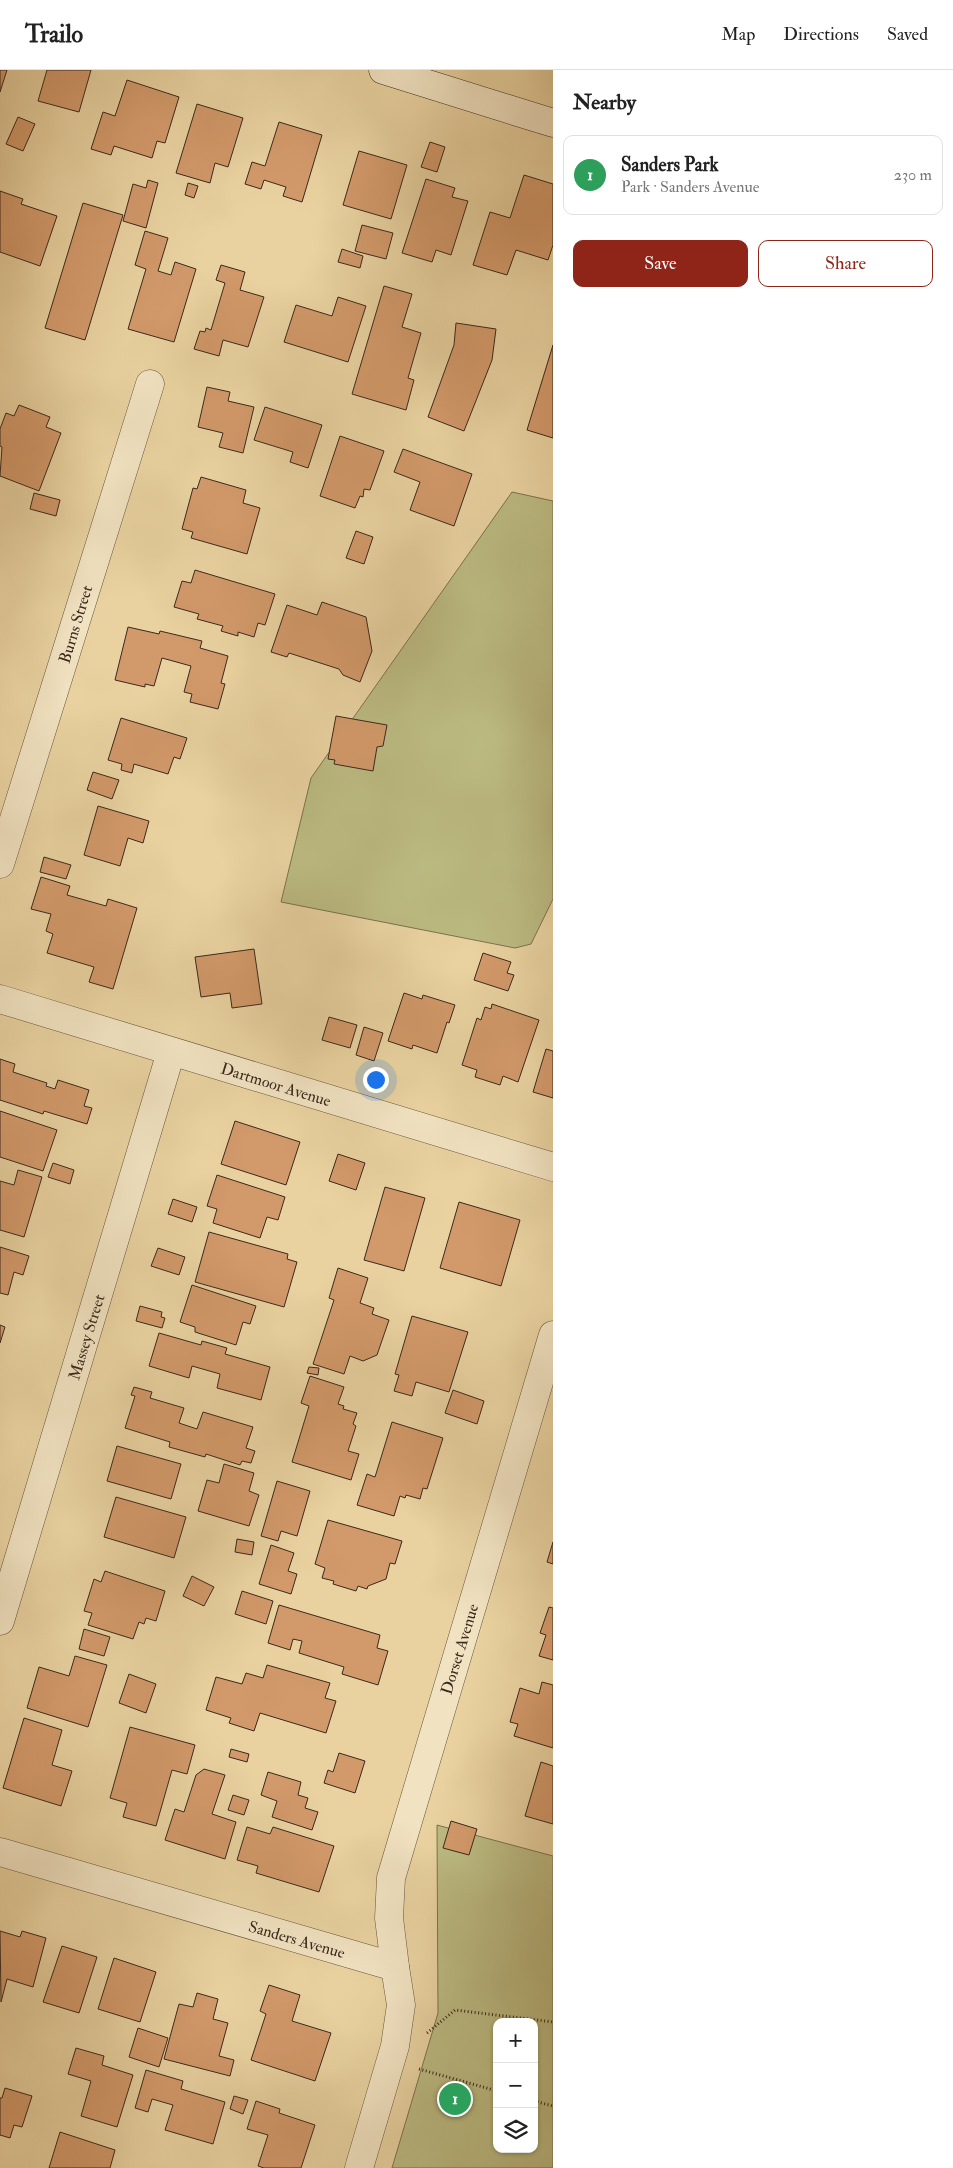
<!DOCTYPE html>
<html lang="en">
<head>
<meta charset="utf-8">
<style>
	:root { --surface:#fff; --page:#f6f6f6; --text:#222; --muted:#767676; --line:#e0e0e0; --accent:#8f2418 }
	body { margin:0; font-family:"IM FELL Double Pica",serif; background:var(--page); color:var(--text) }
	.controls { position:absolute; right:15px; bottom:15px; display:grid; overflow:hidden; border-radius:10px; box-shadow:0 1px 4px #0004 }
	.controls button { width:45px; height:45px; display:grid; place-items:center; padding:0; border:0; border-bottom:1px solid var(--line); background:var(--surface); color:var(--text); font:25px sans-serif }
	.you { position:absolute; left:375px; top:1009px; width:18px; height:18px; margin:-12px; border:4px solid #fff; border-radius:50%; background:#1a73e8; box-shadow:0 0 0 8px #1a73e833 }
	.badge { display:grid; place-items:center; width:32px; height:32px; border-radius:50%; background:var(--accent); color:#fff; font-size:16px; font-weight:700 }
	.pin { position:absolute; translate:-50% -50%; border:2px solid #fff; box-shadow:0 1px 5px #0006 }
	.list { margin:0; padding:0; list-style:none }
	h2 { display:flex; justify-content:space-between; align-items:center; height:65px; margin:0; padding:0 20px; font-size:21px }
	h2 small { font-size:16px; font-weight:400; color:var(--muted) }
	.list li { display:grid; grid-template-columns:32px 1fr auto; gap:15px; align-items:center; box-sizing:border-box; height:80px; margin:0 10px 10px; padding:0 10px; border:1px solid var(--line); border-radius:10px }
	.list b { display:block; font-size:19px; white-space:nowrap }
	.list p { margin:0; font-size:16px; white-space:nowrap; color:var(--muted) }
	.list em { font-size:16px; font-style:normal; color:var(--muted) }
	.actions { display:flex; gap:10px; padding:15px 20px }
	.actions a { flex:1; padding:11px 0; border:1px solid var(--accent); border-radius:10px; text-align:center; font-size:18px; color:var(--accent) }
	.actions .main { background:var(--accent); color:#fff }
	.icon { flex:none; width:28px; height:28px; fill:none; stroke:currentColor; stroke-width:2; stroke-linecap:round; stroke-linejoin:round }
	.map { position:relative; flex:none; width:553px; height:2098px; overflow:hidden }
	header { display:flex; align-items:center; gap:30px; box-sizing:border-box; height:70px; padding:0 25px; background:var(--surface); border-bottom:1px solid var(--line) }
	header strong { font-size:24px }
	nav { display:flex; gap:28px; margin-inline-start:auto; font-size:18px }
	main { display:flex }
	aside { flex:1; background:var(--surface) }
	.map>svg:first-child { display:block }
</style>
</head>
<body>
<header>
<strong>Trailo</strong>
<nav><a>Map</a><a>Directions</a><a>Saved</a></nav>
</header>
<main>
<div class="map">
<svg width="553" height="2098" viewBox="0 0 553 2098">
	<rect width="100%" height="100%" fill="#e9d2a0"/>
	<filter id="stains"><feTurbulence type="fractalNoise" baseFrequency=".004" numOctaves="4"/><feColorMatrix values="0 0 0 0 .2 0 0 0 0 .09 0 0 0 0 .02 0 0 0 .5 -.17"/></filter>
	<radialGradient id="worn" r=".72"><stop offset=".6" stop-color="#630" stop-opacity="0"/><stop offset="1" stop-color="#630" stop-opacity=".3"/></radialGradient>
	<!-- green -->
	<g fill="#bbba81" stroke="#7a7250" fill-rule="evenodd">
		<path d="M512,422L553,431V829L531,874L515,878L281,832L311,708Z"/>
		<path d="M437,1755L553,1786V2098H392L438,1943ZM497,1952H534V2079H497Z"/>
	</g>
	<!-- building -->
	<g fill="#d2996a" stroke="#3a291e">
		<path d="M0,0H7L0,22Z"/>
		<path d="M47,0H91L79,42L38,31Z"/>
		<path d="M127,10L179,27L165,73L157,71L152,88L114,76L111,85L91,79L103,42L115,46Z"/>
		<path d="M197,34L243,48L228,97L215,93L210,113L176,103Z"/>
		<path d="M18,47L35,54L23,81L6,74Z"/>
		<path d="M279,52L322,65L302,132L283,126L286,117L264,110L261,119L245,114L252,92L265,96Z"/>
		<path d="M430,72L445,77L437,102L421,97Z"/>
		<path d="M359,81L407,95L391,149L343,135Z"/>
		<path d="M524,105L553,114V175L548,190L516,180L507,205L473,195L490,142L510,148Z"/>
		<path d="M426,109L455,118L452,127L468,131L451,185L436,180L432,192L402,183Z"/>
		<path d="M148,110L158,113L146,158L123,151L133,114L146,118Z"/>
		<path d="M188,113L198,116L194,128L185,125Z"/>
		<path d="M0,121L23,129L21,134L57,146L40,196L0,182Z"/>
		<path d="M83,133L123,145L85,270L45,258Z"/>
		<path d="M362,155L393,163L386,189L355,181Z"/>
		<path d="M145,161L168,168L158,201L171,205L175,192L196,199L174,272L128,259L146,199L135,195Z"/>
		<path d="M342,179L363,186L360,198L338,192Z"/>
		<path d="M221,195L245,202L240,220L264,227L248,277L223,270L219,286L194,279L200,261L205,262L206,258L211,260L225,213L216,210Z"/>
		<path d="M384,216L412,224L402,257L421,263L408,308L414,310L406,340L352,324Z"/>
		<path d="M338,227L366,236L348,292L284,272L296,235L332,246Z"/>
		<path d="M456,253L496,259L492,290L464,361L428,347L454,275Z"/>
		<path d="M553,275V368L527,360Z"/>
		<path d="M207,317L230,322L228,331L254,337L243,383L219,377L223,363L198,357Z"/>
		<path d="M19,335L50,347L46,357L61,363L39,421L0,406L2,377L0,376V359L6,343L14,346Z"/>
		<path d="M265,337L322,355L308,398L290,392L293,382L254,370Z"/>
		<path d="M340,366L384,381L370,420L364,419L363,427L360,426L355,438L320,426Z"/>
		<path d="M403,379L472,404L454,456L410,440L420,412L394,402Z"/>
		<path d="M201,407L246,420L243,433L260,438L247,484L191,468L193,462L182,459L193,418L197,419Z"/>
		<path d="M34,423L60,430L56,446L30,439Z"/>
		<path d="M356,461L373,467L364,494L346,488Z"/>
		<path d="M195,500L275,524L265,555L258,553L254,567L238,562V566L221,561L223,556L197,549L199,544L174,537L182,511L191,513Z"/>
		<path d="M322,532L366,547L372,581L360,612L343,605L339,599L289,583L287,587L271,582L287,535L317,545Z"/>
		<path d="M128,557L159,564L160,561L202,571L200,578L228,586L221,613L225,614L218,639L190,632L192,624L184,622L191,596L162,588L154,616L145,614V617L115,610Z"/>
		<path d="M336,646L387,655L383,676L377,677L373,701L334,694L335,690L328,689Z"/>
		<path d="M121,648L187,668L180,689L174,687L168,704L134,694L132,703L121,700L122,694L108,690Z"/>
		<path d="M93,702L119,710L112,729L87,720Z"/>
		<path d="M98,736L149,751L143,773L128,768L120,796L84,785Z"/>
		<path d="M44,787L71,795L66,809L40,802Z"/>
		<path d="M41,807L70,816L67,825L106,836L108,829L137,838L113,919L89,912L94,897L47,883L53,864L46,861L51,844L31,839Z"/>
		<path d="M254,879L262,934L232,938L230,923L201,927L195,887Z"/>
		<path d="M483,883L511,892L507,903L514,905L508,921L474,910Z"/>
		<path d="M404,923L422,929L423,925L455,935L449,953L447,952L437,983L413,975L412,979L388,971Z"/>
		<path d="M492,934L539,950L518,1012L503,1006L500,1015L475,1007L477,1000L462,995L477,948L481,950L485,937L491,939Z"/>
		<path d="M329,947L357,955L350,978L322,970Z"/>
		<path d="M364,957L383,963L374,991L356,985Z"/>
		<path d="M546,979L553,981V1028L533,1022Z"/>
		<path d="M0,989L15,994L13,1002L47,1013L46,1016L55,1019L58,1010L89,1020L84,1036L92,1038L87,1054L44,1041L43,1044L0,1030Z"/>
		<path d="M0,1041L57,1060L43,1101L0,1087Z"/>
		<path d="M235,1051L300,1072L286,1115L221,1094Z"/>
		<path d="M338,1084L365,1093L356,1120L329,1111Z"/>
		<path d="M53,1093L74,1100L70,1114L48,1107Z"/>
		<path d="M18,1100L42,1107L24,1167L0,1160V1111L14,1115Z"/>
		<path d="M217,1105L285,1127L278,1150L267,1147L260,1168L213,1153L217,1139L207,1136Z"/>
		<path d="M385,1117L425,1128L404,1201L364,1190Z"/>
		<path d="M173,1129L197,1137L192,1152L168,1144Z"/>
		<path d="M459,1132L520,1150L501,1216L440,1198Z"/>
		<path d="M209,1162L288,1184L287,1189L297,1192L284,1237L195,1212Z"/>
		<path d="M0,1177L29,1186L23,1205L14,1202L8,1225L0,1223Z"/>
		<path d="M158,1178L185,1187L179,1205L151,1196Z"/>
		<path d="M338,1198L368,1208L360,1233L374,1238L372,1244L389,1250L377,1285L363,1291L350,1286L344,1304L313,1294L334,1230L329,1228Z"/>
		<path d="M192,1215L256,1236L250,1254L243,1252L236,1275L195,1262V1257L180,1252Z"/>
		<path d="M140,1236L162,1242L161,1247L165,1248L162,1258L136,1251Z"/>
		<path d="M412,1246L468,1262L449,1322L416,1312L412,1326L394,1321L399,1305L395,1304Z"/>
		<path d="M0,1255L5,1257L0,1273Z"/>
		<path d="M159,1263L201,1275L202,1271L227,1278L225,1284L270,1297L261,1330L217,1318L220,1304L192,1296L189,1308L149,1296Z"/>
		<path d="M309,1297L319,1298L318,1305L307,1303Z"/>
		<path d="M310,1306L344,1317L338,1334L344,1336L343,1339L357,1343L353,1354L356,1356L348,1381L359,1384L351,1410L292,1392L309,1336L301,1333Z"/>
		<path d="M134,1317L152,1322L150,1328L184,1338L179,1353L197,1359L203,1342L253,1357L246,1378L255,1381L251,1393L242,1391L240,1395L206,1384L205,1387L169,1377L170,1372L125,1358L135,1326L131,1325Z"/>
		<path d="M453,1320L484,1331L477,1354L445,1343Z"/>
		<path d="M392,1352L443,1368L427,1419L423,1418L420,1429L406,1425L405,1428L400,1426L394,1446L357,1435L367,1404L375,1407Z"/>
		<path d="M117,1376L181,1394L171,1429L107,1411Z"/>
		<path d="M224,1394L254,1403L249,1421L259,1425L249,1456L198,1441L207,1410L219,1413Z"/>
		<path d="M277,1411L310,1421L297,1466L281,1461L278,1471L261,1466Z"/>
		<path d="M116,1427L186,1447L174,1488L104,1467Z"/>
		<path d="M328,1450L402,1471L395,1494L390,1493L386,1509L368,1516L367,1519L358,1516L356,1521L333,1514L334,1511L322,1508L325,1498L315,1494Z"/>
		<path d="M237,1469L254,1472L252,1485L235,1482Z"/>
		<path d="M553,1472V1494L547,1492Z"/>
		<path d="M271,1475L294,1483L288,1501L297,1504L291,1524L259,1514Z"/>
		<path d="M105,1501L165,1521L156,1551L146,1548L144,1554L139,1552L133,1569L88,1555L92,1543L84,1541L94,1509L101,1512Z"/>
		<path d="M192,1506L214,1517L204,1536L183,1526Z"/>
		<path d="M242,1521L273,1531L266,1554L235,1544Z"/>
		<path d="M279,1535L380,1565L377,1578L388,1581L378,1615L342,1604L344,1597L299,1583L302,1571L293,1569L290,1580L268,1573Z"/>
		<path d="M549,1537L553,1538V1590L539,1586L546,1565L540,1563Z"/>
		<path d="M84,1559L110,1567L104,1586L79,1579Z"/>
		<path d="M75,1586L107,1595L88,1657L27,1638L39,1597L69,1606Z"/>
		<path d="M267,1595L330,1613L325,1628L336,1631L326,1663L260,1643L254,1661L229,1653L231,1648L206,1640L216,1607L242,1614L246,1603L263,1608Z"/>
		<path d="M129,1604L156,1614L146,1643L119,1633Z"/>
		<path d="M542,1612L553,1615V1678L514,1666L518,1654L510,1652L520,1618L539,1624Z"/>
		<path d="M24,1648L62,1660L52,1695L72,1701L61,1736L3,1718Z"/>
		<path d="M130,1657L195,1675L187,1704L172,1700L156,1756L123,1747L127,1733L110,1728Z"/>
		<path d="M231,1679L249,1684L247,1692L229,1687Z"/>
		<path d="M339,1683L365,1691L355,1723L324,1713L328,1700L333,1702Z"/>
		<path d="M541,1692L553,1696V1754L525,1746Z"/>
		<path d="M204,1699L225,1705L212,1744L236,1752L225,1789L165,1770L175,1739L184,1742L196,1705Z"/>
		<path d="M268,1702L301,1712L298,1725L308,1728L305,1738L318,1742L312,1760L272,1747L277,1731L261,1725Z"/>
		<path d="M233,1725L249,1730L244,1745L228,1740Z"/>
		<path d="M451,1751L477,1759L469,1785L443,1778Z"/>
		<path d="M247,1757L270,1764L273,1757L334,1776L319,1822L256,1803L258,1796L237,1790Z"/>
		<path d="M0,1861L20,1867L22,1861L46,1868L33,1917L7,1909L1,1932Z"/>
		<path d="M62,1876L97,1887L79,1943L43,1932Z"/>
		<path d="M114,1888L156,1902L140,1952L98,1939Z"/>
		<path d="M269,1915L300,1925L292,1951L331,1963L315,2011L251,1990L266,1944L260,1941Z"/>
		<path d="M197,1923L218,1929L213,1949L228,1953L219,1986L234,1990L230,2006L164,1989L179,1934L193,1937Z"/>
		<path d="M138,1958L168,1968L159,1997L129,1987Z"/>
		<path d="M76,1978L104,1986L102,1995L133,2005L117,2057L81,2046L91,2011L68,2004Z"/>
		<path d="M146,2000L183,2011L181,2019L225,2032L213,2074L165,2060L173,2035L152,2029L148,2042L135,2038Z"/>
		<path d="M5,2018L32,2026L22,2057L14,2055L10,2068L0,2065V2028H2Z"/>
		<path d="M234,2026L248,2030L243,2044L230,2039Z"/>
		<path d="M256,2031L280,2039L279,2043L315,2055L301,2098H264L258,2096L268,2065L247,2059Z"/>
		<path d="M60,2062L115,2080L110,2098H49Z"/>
	</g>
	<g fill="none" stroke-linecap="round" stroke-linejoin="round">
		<!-- street casing -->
		<g stroke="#66533e" stroke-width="29">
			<g id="street">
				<path d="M0,794L150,314"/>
				<path d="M0,929L553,1097"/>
				<path d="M0,1551L171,982"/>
				<path d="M0,1782L395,1897L401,1935L395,1976L359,2098"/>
				<path d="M395,1897L389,1848L391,1808L553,1265"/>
			</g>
		</g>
		<!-- secondary casing -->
		<g stroke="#3a291e" stroke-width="29">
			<path id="secondary" d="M383,0L553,53"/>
		</g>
		<!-- path -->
		<g stroke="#3a291e" stroke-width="3" stroke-dasharray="1 2.5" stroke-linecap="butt">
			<path d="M427,1963L455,1940L553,1952"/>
			<path d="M419,1999L497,2021"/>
			<path d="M534,2031L553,2036"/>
		</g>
		<!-- street -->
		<use href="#street" stroke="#f1e2c1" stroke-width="28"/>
		<!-- secondary -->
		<use href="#secondary" stroke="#f1e2c1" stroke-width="28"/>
	</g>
	<g text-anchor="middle" stroke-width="4" stroke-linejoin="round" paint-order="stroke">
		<!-- street labels -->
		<g font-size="16" fill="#3a291e" stroke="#f1e2c1">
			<text transform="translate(75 554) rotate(-73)" y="6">Burns Street</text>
			<text transform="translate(276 1014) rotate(17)" y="6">Dartmoor Avenue</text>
			<text transform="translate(86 1267) rotate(-73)" y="6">Massey Street</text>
			<text transform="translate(459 1579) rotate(-73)" y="6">Dorset Avenue</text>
			<text transform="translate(297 1869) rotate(16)" y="6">Sanders Avenue</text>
		</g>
	</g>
	<rect width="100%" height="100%" filter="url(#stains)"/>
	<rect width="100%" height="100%" fill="url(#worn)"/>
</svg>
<div class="controls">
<button>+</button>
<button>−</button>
<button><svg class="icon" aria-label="layers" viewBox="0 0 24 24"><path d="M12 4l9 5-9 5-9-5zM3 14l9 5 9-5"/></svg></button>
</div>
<div class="you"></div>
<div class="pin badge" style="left:455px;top:2029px;background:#2e9e5b">1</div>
</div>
<aside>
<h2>Nearby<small></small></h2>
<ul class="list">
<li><span class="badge" style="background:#2e9e5b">1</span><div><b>Sanders Park</b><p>Park · Sanders Avenue</p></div><em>230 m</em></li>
</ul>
<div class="actions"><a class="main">Save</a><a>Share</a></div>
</aside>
</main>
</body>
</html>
